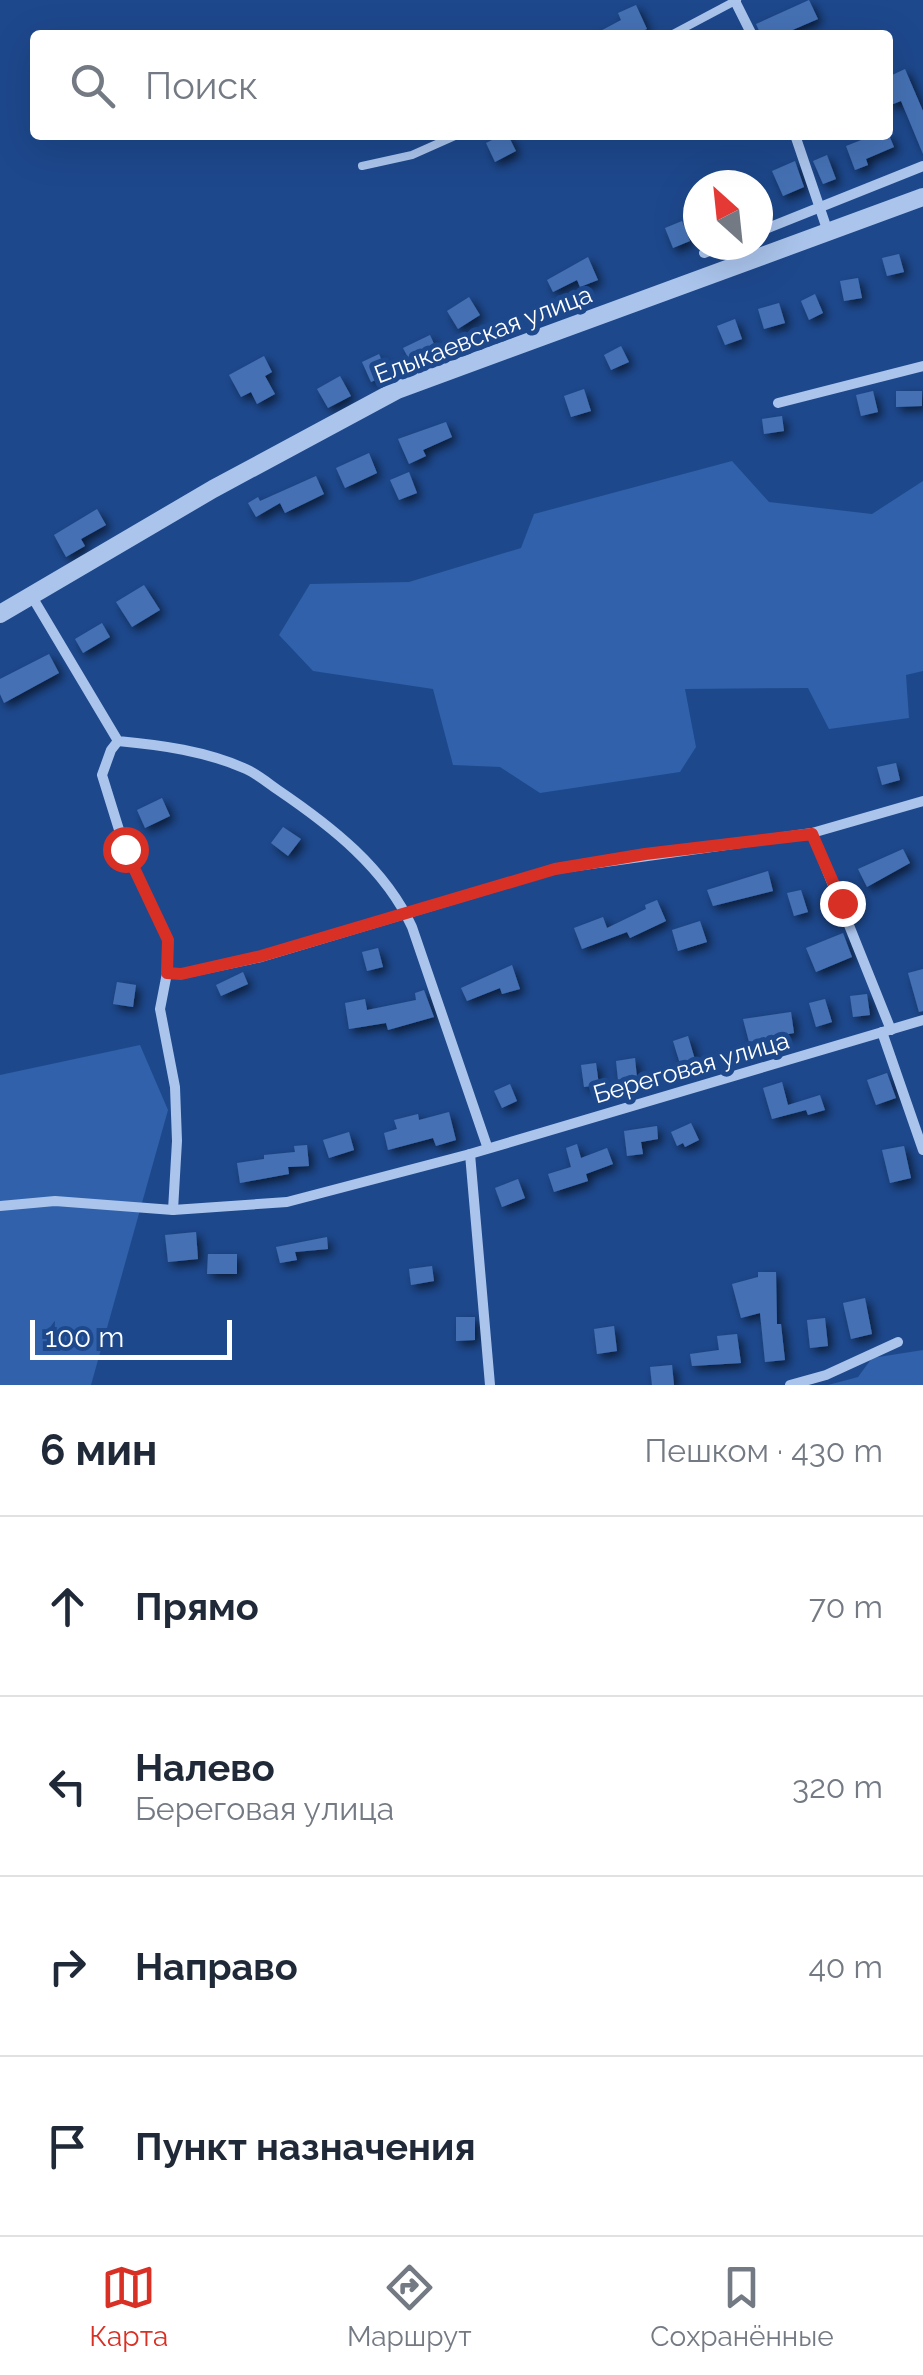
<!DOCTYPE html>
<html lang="ru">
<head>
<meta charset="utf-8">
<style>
	:root { --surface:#fff; --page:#f6f6f7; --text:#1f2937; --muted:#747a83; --line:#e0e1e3; --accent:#d93025 }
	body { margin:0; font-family:Raleway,sans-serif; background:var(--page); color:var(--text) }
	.compass { position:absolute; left:683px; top:170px; width:90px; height:90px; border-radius:50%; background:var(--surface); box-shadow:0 10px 40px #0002; rotate:333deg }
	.scale { position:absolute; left:30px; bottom:25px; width:202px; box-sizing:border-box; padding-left:10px; border:5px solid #fff; border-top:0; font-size:28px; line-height:35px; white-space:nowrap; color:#fff; -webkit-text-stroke:8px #1d488c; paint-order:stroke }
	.stop { position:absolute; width:30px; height:30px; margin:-22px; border:8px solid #d93025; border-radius:50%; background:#fff }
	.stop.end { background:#d93025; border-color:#fff; box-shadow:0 2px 10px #0008 }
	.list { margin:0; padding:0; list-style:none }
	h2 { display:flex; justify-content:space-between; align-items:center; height:130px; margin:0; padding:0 40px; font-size:42px }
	h2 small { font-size:32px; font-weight:400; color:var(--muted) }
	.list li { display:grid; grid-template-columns:65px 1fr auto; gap:30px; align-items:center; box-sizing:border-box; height:180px; padding:0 40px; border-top:2px solid var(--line) }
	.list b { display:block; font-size:38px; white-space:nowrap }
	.list p { margin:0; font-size:32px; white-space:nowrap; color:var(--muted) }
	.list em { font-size:32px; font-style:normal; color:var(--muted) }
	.icon { flex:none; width:55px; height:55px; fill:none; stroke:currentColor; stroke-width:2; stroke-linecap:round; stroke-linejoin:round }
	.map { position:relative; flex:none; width:923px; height:1385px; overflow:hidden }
	.search { position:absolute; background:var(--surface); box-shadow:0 10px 40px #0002; left:30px; right:30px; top:30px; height:110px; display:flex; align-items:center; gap:25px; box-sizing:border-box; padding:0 35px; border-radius:10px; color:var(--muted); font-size:38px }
	.sheet { height:850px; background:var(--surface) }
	nav { display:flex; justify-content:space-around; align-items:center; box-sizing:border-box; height:140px; border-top:2px solid var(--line); background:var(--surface); font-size:28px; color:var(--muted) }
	nav a { display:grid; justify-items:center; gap:5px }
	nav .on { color:var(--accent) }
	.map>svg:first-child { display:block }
</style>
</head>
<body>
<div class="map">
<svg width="923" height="1385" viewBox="0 0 923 1385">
	<defs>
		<filter id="shadow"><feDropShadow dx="4.5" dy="4.5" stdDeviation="5" flood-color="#0009"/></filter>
	</defs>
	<rect width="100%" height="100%" fill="#1d488c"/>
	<!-- green -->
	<g fill="#3061aa">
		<path d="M732,461L769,502L872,514L923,481V671L906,675L909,718L829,729L808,688L685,689L696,747L680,772L540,793L500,767L453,765L433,689L313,671L279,635L310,584L409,582L521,548L534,514Z"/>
		<path d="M140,1045L168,1110L91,1385H0V1075Z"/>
		<path d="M923,1350V1385H828L858,1377L872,1358Z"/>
	</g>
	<!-- building -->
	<g fill="#4571b4" filter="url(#shadow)">
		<path d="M809,0L818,19L781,35H761L756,24Z"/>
		<path d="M636,5L647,29L634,35H593L621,20L618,13Z"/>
		<path d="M905,69L923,111V154L901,101L888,106V77Z"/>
		<path d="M502,135H508L516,151L495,162L486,143Z"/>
		<path d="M874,135H889L894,147L866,159L868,165L855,170L846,146Z"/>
		<path d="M827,155L836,179L823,184L813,161Z"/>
		<path d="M795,161L804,187L783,196L772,171Z"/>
		<path d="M682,221L690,241L673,248L665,228Z"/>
		<path d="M899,254L904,272L887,276L882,258Z"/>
		<path d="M588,257L598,280L580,287L577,280L553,292L547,280Z"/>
		<path d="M858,278L862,298L844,301L840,281Z"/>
		<path d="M815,294L823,313L809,320L801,301Z"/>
		<path d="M469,297L480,315L458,329L447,311Z"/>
		<path d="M779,303L785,323L764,329L758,309Z"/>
		<path d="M735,319L742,339L725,345L717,326Z"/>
		<path d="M430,335L439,355L413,367L403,348Z"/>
		<path d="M621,346L629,362L611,370L604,355Z"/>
		<path d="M379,354L388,375L371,382L362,362Z"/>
		<path d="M264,356L272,372L265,376L275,394L257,404L251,392L241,397L229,375Z"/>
		<path d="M340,376L351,396L328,408L317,389Z"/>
		<path d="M584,389L591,411L571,417L564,396Z"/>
		<path d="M873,391L878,412L861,416L856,395Z"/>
		<path d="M896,391H922V406L896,407Z"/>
		<path d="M782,416L784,431L764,434L762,419Z"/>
		<path d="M446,422L452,437L423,450L426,456L409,464L398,439Z"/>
		<path d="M369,453L377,473L345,488L336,468Z"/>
		<path d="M409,472L417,493L399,500L390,480Z"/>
		<path d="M316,476L324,494L285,513L280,503L256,517L248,503L258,497L260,501Z"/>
		<path d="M97,509L106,525L81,539L85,546L66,557L54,535Z"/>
		<path d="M144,585L160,610L132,627L116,602Z"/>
		<path d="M102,623L110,637L83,653L75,639Z"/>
		<path d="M49,654L59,673L4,703L0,694V679Z"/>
		<path d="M896,763L900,780L882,785L877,767Z"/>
		<path d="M162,798L170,816L145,828L137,810Z"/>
		<path d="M283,827L301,839L288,856L271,843Z"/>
		<path d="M903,849L910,863L867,887L858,869Z"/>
		<path d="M768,871L773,891L713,906L707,890Z"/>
		<path d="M801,890L808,912L794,916L787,893Z"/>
		<path d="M657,900L666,921L630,938L627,932L582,949L574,928L603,917L607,928L646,909L645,905Z"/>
		<path d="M700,921L707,942L678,951L672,930Z"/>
		<path d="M843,933L852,957L816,972L806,948Z"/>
		<path d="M378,948L383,967L367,971L362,952Z"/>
		<path d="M512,965L520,989L502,994L500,988L467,1001L461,988Z"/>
		<path d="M923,969V1011L919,1012L908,973Z"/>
		<path d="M243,972L248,984L221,996L216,985Z"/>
		<path d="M117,982L136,985L133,1007L113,1004Z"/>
		<path d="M424,990L434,1017L388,1030L386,1023L349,1029L345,1003L365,999L367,1010L416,1000L415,993Z"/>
		<path d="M867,994L870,1015L853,1017L850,996Z"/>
		<path d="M825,999L832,1022L816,1027L809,1003Z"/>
		<path d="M791,1012L794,1033L749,1042L743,1019Z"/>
		<path d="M688,1036L696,1063L681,1067L673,1041Z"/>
		<path d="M635,1058L637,1078L618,1080L616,1061Z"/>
		<path d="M596,1063L599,1085L584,1087L581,1065Z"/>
		<path d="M887,1073L896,1098L876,1105L867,1080Z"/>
		<path d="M782,1082L788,1105L820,1095L825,1110L808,1115L806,1110L772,1119L763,1088Z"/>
		<path d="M510,1084L517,1101L502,1108L494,1091Z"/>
		<path d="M449,1112L456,1140L436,1146L433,1138L388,1150L384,1133L397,1129L394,1120L418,1114L419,1120Z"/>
		<path d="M691,1123L699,1140L685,1147L683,1143L677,1146L671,1132Z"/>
		<path d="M657,1126L658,1139L641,1142L643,1154L627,1156L624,1131Z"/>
		<path d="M349,1132L354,1150L329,1158L323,1140Z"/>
		<path d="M577,1144L581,1158L607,1148L613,1164L586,1174L588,1181L554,1192L548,1174L571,1167L566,1148Z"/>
		<path d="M307,1145L309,1166L288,1167L289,1174L240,1183L237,1163L264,1159V1155L295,1152L294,1146Z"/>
		<path d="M904,1146L911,1178L890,1183L882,1150Z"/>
		<path d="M518,1179L525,1198L502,1207L495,1188Z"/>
		<path d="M196,1232L198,1259L168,1262L165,1235Z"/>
		<path d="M327,1237L328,1249L295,1252L297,1260L280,1263L276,1247Z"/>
		<path d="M208,1254H237V1274H207Z"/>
		<path d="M432,1266L434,1281L411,1285L409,1269Z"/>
		<path d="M758,1272H776L777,1324H781L785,1360L765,1362L760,1313L741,1318L732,1284L758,1277Z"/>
		<path d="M865,1298L872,1334L851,1339L843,1303Z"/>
		<path d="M456,1317H475V1340L456,1341Z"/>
		<path d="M825,1318L828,1346L810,1348L807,1320Z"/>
		<path d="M614,1326L617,1351L597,1354L594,1329Z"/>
		<path d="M737,1334L741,1363L692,1366L690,1354L719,1350L717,1336Z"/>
		<path d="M672,1365L674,1385H652L650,1367Z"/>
	</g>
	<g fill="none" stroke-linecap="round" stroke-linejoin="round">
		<!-- service -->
		<g stroke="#aac4ec" stroke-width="8">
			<path d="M671,35L737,0"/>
			<path d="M362,166L412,155L457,135"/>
		</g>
		<!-- minor -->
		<g stroke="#aac4ec" stroke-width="10">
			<path d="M735,1L752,35"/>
			<path d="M795,135L828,232"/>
			<path d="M758,232L923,166"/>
			<path d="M704,253L724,245"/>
			<path d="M778,403L923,366"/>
			<path d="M31,595L118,741C161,745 206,751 246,769C257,774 268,783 278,790C331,826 385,868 412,927L487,1146"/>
			<path d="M118,741L111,750L102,775L125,849L168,940L167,973L160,1009L175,1087L177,1141L173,1210"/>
			<path d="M812,833L891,1030"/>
			<path d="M167,973L181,974L261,957L555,869L812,833L923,801"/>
			<path d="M882,1032L923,1150"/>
			<path d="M470,1154L490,1385"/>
			<path d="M0,1206L55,1201L173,1210L287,1202L470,1154L923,1020"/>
			<path d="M790,1385L826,1375L898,1342"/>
		</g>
		<!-- tertiary -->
		<path stroke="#aac4ec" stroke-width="18" d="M0,614L213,489L397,390L923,197"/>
	</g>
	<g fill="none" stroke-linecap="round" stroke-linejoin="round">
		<!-- route -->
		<path stroke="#d93025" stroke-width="12" d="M125,849L168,940L167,973L181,974L261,956L555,869L645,854L812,834L842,903"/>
	</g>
	<g text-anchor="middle" stroke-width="10" stroke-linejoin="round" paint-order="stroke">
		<!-- street labels -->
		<g font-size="25" fill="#fff" stroke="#1d488c">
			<text transform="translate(483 334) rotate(-21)" y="9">Елыкаевская улица</text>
			<text transform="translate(691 1067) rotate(-16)" y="9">Береговая улица</text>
		</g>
	</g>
</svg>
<svg class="compass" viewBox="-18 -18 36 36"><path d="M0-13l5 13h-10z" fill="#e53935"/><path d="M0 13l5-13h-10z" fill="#747a83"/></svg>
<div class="scale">100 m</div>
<div class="stop" style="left:125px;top:849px"></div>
<div class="stop end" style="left:842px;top:903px"></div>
<div class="search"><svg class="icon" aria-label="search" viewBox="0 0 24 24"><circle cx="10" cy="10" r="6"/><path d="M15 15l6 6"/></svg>Поиск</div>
</div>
<section class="sheet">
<h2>6 мин<small>Пешком · 430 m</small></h2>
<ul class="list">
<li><svg class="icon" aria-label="ahead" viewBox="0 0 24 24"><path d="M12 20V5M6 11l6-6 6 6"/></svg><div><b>Прямо</b></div><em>70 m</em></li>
<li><svg class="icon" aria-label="left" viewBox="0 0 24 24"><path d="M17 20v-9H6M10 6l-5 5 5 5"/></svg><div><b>Налево</b><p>Береговая улица</p></div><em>320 m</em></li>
<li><svg class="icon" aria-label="right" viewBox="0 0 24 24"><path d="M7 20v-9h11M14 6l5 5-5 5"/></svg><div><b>Направо</b></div><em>40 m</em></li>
<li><svg class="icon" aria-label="arrive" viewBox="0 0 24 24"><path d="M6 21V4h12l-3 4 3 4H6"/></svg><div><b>Пункт назначения</b></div></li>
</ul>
</section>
<nav>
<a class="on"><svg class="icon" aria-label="map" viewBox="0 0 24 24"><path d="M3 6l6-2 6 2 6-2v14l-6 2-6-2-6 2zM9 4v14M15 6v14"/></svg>Карта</a>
<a><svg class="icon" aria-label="directions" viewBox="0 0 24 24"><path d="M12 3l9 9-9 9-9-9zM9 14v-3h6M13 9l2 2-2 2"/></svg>Маршрут</a>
<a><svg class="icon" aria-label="saved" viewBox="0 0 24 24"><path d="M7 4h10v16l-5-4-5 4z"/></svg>Сохранённые</a>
</nav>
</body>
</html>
